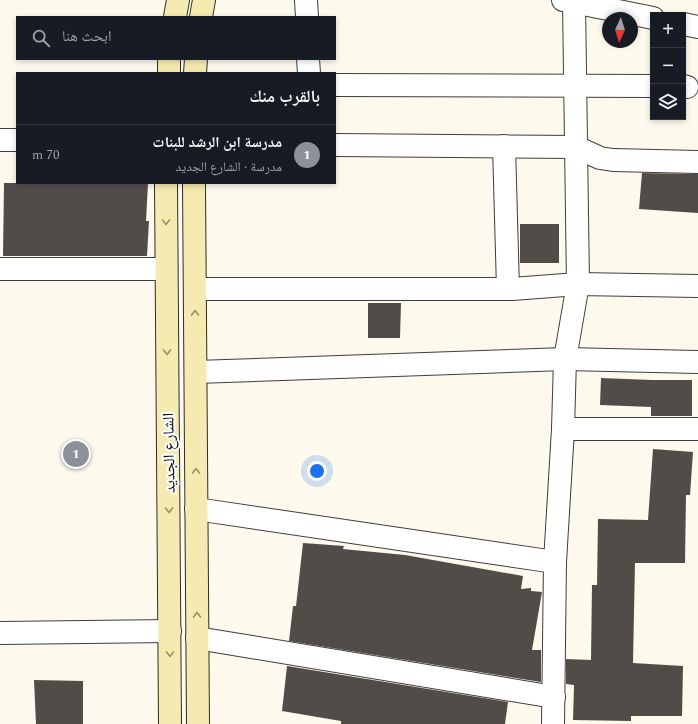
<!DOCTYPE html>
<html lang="ar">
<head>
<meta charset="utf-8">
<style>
	:root { --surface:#171b24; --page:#20242c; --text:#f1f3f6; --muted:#9ea1a6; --line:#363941; --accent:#8c9099 }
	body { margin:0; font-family:Spectral,"Noto Naskh Arabic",serif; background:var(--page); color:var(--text); direction:rtl }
	.controls { position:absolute; right:12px; top:12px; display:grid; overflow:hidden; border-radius:0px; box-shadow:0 2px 6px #0003 }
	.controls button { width:36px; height:36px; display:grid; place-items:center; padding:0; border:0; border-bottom:1px solid var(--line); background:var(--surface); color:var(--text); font:20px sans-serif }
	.compass { position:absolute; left:602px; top:12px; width:36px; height:36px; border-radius:50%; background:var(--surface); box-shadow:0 2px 6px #0003; rotate:184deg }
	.you { position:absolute; left:317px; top:471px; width:14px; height:14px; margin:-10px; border:3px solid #fff; border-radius:50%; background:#1a73e8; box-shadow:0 0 0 6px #1a73e833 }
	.badge { display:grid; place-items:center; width:26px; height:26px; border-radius:50%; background:var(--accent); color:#fff; font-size:13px; font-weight:700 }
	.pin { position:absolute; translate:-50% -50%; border:2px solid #fff; box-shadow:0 1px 4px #0006 }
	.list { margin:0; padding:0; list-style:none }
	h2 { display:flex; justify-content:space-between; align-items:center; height:52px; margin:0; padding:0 16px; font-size:17px }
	h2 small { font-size:13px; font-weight:400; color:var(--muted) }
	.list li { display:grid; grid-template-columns:26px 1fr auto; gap:12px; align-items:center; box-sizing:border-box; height:60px; padding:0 16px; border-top:1px solid var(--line) }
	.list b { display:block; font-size:15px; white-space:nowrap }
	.list p { margin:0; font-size:13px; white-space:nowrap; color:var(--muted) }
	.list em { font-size:13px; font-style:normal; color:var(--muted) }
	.icon { flex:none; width:22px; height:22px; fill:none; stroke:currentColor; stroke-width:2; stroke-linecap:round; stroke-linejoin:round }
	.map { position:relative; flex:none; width:698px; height:724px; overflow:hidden; direction:ltr }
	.search { position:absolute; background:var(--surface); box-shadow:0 2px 6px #0003; left:16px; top:16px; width:320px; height:44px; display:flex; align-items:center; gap:10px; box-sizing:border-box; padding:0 14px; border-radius:0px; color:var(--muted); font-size:15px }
	.panel { position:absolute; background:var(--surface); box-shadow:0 2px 6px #0003; left:16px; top:72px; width:320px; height:112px; border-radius:0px; direction:rtl }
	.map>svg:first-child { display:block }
</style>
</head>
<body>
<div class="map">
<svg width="698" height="724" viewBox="0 0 698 724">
	<rect width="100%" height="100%" fill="#fdf9ec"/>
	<!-- building -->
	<g fill="#524c49">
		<path d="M642,173L698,174V213L639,209Z"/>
		<path d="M4,183H148L146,221H149L147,256H3Z"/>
		<rect x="520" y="224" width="39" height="39"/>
		<path d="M368,303H401L400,338H368Z"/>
		<path d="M601,378L652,380H692V416H651V407L600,405Z"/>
		<path d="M653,449L693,452L690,495H686L685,563H635L633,663L683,666L682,716H631V721L573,720L574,685L566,684V659L591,660L592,585H597L598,519L648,520Z"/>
		<path d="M303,543L344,546L343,549L405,555L523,576L521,589L531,588V591L542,592L532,650H541V682L289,641L293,606H296Z"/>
		<path d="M287,666L508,702L505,724H341V721L282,711Z"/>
		<path d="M34,680L83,681V724H36Z"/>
	</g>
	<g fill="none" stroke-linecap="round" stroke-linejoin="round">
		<!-- street casing -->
		<g stroke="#3e3e3e" stroke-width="24">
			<g id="street">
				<path d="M306,0L307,17"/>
				<path d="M563,0L653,18"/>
				<path d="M683,24L698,27"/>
				<path d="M308,59L309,73"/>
				<path d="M335,85L653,86"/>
				<path d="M683,86L687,87"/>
				<path d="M0,140H17"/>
				<path d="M335,145L576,147L600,158L613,160L698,162"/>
				<path d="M504,146L508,289"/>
				<path d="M0,269H166"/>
				<path d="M195,289H512L578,284L698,286"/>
				<path d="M196,372L565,359L698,362"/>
				<path d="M563,429H698"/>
				<path d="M196,509L555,562"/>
				<path d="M0,633L170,631"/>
				<path d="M197,638L554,697"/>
				<path d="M553,724L555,562L563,429L565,359L578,284L574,2"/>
			</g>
		</g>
		<!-- secondary casing -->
		<g stroke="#2d2d2d" stroke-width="24">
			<g id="secondary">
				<path d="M175,17L178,0"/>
				<path d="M201,17L204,0"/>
				<path d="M169,73V59"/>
				<path d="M195,73L196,59"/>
				<path d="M166,183L170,724"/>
				<path d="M194,183L198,724"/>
			</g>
		</g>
		<!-- street -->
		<use href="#street" stroke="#fff" stroke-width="22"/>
		<!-- secondary -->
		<use href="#secondary" stroke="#f5eaaf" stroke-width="22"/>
	</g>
	<!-- one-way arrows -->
	<defs><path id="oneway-chevron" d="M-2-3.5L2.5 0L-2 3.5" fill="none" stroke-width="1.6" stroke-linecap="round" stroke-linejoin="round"/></defs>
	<g stroke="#97916d">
		<use href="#oneway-chevron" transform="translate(166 222) rotate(90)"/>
		<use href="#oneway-chevron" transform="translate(195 313) rotate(-91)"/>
		<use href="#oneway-chevron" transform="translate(167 352) rotate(89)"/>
		<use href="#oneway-chevron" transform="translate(196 471) rotate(-90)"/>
		<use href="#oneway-chevron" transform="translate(169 510) rotate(89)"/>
		<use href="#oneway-chevron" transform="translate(197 615) rotate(-91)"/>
		<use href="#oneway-chevron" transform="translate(170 654) rotate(90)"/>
	</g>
	<g text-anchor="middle" stroke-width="4" stroke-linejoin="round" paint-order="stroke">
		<!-- street labels -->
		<g font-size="16" fill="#0b0b0b" stroke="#fff">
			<text transform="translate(168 453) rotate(-91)" y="6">الشارع الجديد</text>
		</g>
	</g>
</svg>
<div class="controls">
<button>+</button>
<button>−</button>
<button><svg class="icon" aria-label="layers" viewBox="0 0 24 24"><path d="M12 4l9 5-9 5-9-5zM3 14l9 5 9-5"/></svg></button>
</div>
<svg class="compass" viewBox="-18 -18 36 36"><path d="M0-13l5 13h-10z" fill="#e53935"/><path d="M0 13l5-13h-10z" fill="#9ea1a6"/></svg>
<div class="you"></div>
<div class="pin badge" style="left:76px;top:454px">1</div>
<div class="search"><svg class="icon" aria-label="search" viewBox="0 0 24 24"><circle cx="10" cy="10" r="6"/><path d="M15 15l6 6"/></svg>ابحث هنا</div>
<section class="panel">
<h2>بالقرب منك<small></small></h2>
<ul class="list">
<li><span class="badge">1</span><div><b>مدرسة ابن الرشد للبنات</b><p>مدرسة · الشارع الجديد</p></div><em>70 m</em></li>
</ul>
</section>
</div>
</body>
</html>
